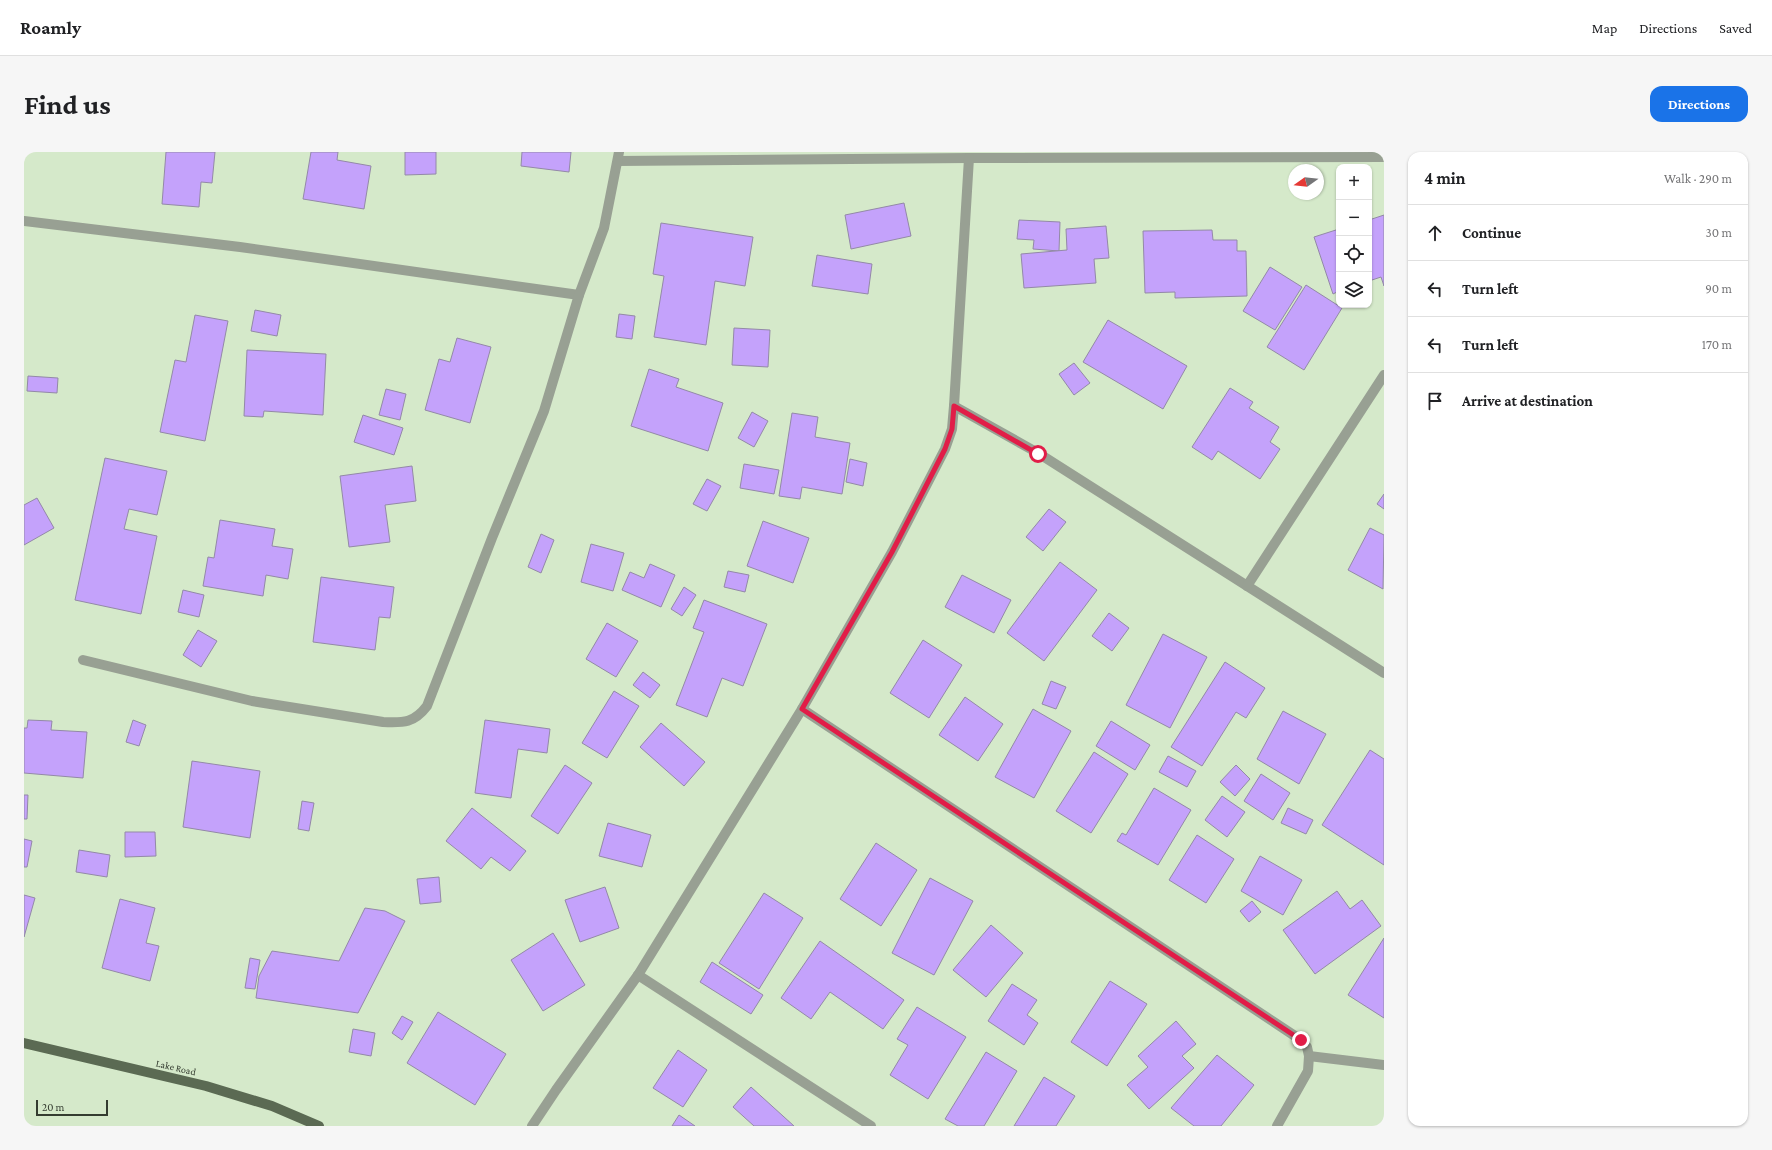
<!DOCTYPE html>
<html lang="en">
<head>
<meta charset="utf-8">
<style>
	:root { --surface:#fff; --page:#f6f6f6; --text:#202124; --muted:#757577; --line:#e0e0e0; --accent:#1a73e8 }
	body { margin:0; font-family:"Crimson Pro",serif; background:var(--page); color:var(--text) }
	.controls { position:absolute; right:12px; top:12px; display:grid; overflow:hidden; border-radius:8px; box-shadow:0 1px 3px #0004 }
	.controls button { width:36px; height:36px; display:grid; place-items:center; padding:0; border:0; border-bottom:1px solid var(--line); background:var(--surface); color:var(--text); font:20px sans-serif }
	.compass { position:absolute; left:1264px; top:12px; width:36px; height:36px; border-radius:50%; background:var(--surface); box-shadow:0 1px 3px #0004; rotate:255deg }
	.scale { position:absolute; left:12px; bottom:10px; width:72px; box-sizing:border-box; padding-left:4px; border:2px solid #343c30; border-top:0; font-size:11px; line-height:14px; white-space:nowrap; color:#343c30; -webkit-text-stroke:3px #d5e9ca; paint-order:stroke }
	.stop { position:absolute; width:12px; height:12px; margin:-9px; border:3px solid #e11d48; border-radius:50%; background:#fff }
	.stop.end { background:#e11d48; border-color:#fff; box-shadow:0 1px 4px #0008 }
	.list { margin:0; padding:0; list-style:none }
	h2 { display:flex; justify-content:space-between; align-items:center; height:52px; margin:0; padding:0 16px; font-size:17px }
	h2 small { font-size:13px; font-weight:400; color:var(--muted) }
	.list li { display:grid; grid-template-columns:26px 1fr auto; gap:12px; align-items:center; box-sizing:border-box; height:56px; padding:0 16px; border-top:1px solid var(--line) }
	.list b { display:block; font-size:15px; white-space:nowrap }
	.list em { font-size:13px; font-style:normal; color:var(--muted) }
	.icon { flex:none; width:22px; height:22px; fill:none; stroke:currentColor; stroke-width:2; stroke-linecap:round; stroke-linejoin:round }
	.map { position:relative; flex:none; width:1360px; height:974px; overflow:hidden; border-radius:12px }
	header { display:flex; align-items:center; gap:24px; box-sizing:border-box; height:56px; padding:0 20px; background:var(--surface); border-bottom:1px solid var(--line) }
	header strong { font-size:19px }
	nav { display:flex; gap:22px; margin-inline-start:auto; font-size:14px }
	.intro { display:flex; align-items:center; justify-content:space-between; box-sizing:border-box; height:96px; padding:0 24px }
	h1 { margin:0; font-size:28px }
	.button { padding:10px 18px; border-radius:12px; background:var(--accent); color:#fff; font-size:14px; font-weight:700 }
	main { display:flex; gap:24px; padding:0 24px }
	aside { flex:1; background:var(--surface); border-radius:12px; box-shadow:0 1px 3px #0004 }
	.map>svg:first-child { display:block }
</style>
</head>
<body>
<header>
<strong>Roamly</strong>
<nav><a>Map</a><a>Directions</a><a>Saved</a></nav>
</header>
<div class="intro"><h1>Find us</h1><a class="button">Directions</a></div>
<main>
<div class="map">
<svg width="1360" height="974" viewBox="0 0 1360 974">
	<rect width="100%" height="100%" fill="#d5e9ca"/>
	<!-- building -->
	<g fill="#c4a2fb" stroke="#9389a7">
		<path d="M142,0H191L188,31L177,30L175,55L138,52Z"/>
		<path d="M287,0H314L313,8L347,14L340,57L279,47Z"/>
		<path d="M381,0H412V22L381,23Z"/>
		<path d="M498,0H547L545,20L497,14Z"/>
		<path d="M880,51L887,84L827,97L821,63Z"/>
		<path d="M1360,63V134L1357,125L1345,129V68Z"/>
		<path d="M995,68L1036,70L1035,99L1009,97L1010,88L993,87Z"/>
		<path d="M637,71L729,85L721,134L691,129L682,193L630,185L640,124L629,122Z"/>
		<path d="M1082,74L1085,106L1070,107L1072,131L1000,136L997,102L1043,98L1042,77Z"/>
		<path d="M1315,77V139L1309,142L1290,85Z"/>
		<path d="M1188,78L1189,88H1213V99H1222L1223,144L1151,146V140L1121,141L1119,79Z"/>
		<path d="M793,103L848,112L844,142L788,134Z"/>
		<path d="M1246,115L1278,135L1251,178L1219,159Z"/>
		<path d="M1282,133L1318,156L1280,218L1243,195Z"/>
		<path d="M231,158L257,163L253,184L227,179Z"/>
		<path d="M595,162L611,164L608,187L592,185Z"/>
		<path d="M171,163L204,169L181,289L136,280L151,208L162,210Z"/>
		<path d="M1084,168L1163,214L1139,257L1059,210Z"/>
		<path d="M710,176L746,178L744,215L708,213Z"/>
		<path d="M433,186L467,195L446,271L401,258L415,207L426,210Z"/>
		<path d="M223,198L302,202L299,263L240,259L239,265L220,264Z"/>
		<path d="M1050,211L1066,231L1050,243L1035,222Z"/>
		<path d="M625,217L655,227L652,235L699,251L684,299L607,274Z"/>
		<path d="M4,224L34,226L33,241L3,239Z"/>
		<path d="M1206,236L1229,250L1225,256L1255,275L1246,290L1256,297L1236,327L1194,299L1188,308L1168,295Z"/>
		<path d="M362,237L382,242L376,268L355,263Z"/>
		<path d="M728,260L744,269L730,295L714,286Z"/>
		<path d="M768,261L794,265L791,285L826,291L818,342L778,335L776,347L755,344Z"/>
		<path d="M339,263L379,276L370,303L330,290Z"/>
		<path d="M81,306L143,319L133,363L105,357L100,377L133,384L117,462L51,448Z"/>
		<path d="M826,307L843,311L839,334L822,330Z"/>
		<path d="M720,312L755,318L750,342L716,336Z"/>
		<path d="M388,314L392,349L361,353L366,390L325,395L316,324Z"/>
		<path d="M683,327L697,334L683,359L669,352Z"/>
		<path d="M1360,342V357L1353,352Z"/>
		<path d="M13,346L30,376L0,393V353Z"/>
		<path d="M1025,357L1042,370L1019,399L1002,385Z"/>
		<path d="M196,368L251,377L248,394L269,397L264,427L242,423L239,444L179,434L184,405L190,406Z"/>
		<path d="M739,369L785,386L769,431L723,414Z"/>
		<path d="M1346,376L1360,383L1359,437L1324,418Z"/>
		<path d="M517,382L530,388L517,421L504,415Z"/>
		<path d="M567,392L600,401L589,439L557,430Z"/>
		<path d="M1036,410L1073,438L1020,509L983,481Z"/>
		<path d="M626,412L651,423L637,455L598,438L606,420L620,426Z"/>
		<path d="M704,419L725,423L721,440L700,435Z"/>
		<path d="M938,423L987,448L970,481L921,455Z"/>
		<path d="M297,425L370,435L366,466L355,465L351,498L289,490Z"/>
		<path d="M660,435L672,443L658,464L647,457Z"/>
		<path d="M159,438L180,443L175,465L154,460Z"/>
		<path d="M680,448L743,472L719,534L698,526L683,565L652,553L680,480L669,476Z"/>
		<path d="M1085,461L1105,476L1088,499L1068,484Z"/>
		<path d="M583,471L614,489L592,525L562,507Z"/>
		<path d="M174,478L193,489L177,515L159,503Z"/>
		<path d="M1139,482L1183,505L1146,576L1102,553Z"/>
		<path d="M899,488L938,513L905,566L866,541Z"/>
		<path d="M1201,510L1241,536L1222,566L1212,560L1178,614L1147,595Z"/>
		<path d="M619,520L636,533L626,546L609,533Z"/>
		<path d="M1027,529L1042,535L1032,557L1018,552Z"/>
		<path d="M590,539L615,554L583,606L558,591Z"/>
		<path d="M941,545L979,572L954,609L915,583Z"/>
		<path d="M1009,557L1047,579L1010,646L971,625Z"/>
		<path d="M1259,559L1302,582L1275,632L1233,607Z"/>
		<path d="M4,568L28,569L27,578L63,580L59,626L0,621V576H3Z"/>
		<path d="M109,568L122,573L115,594L102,590Z"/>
		<path d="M461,568L526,577L523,601L494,597L487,646L451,641Z"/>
		<path d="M1087,569L1126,593L1111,618L1072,594Z"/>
		<path d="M637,571L681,610L660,634L616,595Z"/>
		<path d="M1346,598L1360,607V713L1298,673Z"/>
		<path d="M1070,600L1104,622L1067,681L1032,659Z"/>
		<path d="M1144,604L1172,619L1163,635L1135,620Z"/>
		<path d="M168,609L236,619L226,686L159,675Z"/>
		<path d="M541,613L568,631L534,682L507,664Z"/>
		<path d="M1212,613L1226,627L1211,644L1196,630Z"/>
		<path d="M1237,622L1266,641L1249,668L1220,649Z"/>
		<path d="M1130,636L1167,658L1134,713L1093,689L1098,681L1102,683Z"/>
		<path d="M0,643H4L3,667H0Z"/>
		<path d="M1198,644L1221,660L1203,685L1181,668Z"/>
		<path d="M278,649L290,651L285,679L274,677Z"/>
		<path d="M448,656L502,699L486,719L467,705L457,717L422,689Z"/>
		<path d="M1264,656L1289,668L1282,682L1257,671Z"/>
		<path d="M584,671L627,683L618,715L575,704Z"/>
		<path d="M101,680H131L132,704L101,705Z"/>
		<path d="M1173,683L1210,707L1182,751L1145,728Z"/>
		<path d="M0,687L8,689L3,715H0Z"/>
		<path d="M852,691L893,718L857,774L816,747Z"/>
		<path d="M55,698L86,703L83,725L52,720Z"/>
		<path d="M1236,704L1278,728L1259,763L1217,739Z"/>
		<path d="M415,725L417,750L396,752L393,727Z"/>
		<path d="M906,726L949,749L910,823L868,801Z"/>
		<path d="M581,735L595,776L556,790L541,748Z"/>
		<path d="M1313,739L1326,757L1338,748L1357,774L1291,822L1259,778Z"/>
		<path d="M740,741L779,766L735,837L695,811Z"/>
		<path d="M0,743L11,746L0,785Z"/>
		<path d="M96,747L131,756L122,791L135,794L126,829L78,816Z"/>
		<path d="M1228,749L1237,760L1225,770L1216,759Z"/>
		<path d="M341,756L361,759L381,769L334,861L232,846L235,824L248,799L315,809Z"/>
		<path d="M967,773L999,801L962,845L929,818Z"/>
		<path d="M529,781L561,833L519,859L487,808Z"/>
		<path d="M1360,786V866L1324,843Z"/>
		<path d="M796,789L880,848L859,877L806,840L787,867L757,846Z"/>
		<path d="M226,806L236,808L231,837L221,836Z"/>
		<path d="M688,810L739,843L727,862L676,830Z"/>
		<path d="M1086,829L1123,852L1083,914L1047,890Z"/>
		<path d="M988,832L1013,848L1003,863L1014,871L1000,893L964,869Z"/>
		<path d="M893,855L942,885L904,947L866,923L884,893L873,887Z"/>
		<path d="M414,860L482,902L451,953L383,911Z"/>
		<path d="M378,864L389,870L378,888L368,881Z"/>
		<path d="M1152,869L1172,892L1158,904L1170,916L1125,957L1103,933L1124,915L1114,904Z"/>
		<path d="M329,877L351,881L347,904L325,900Z"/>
		<path d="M654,898L683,918L659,955L629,936Z"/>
		<path d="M962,900L993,919L960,974H934L921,967Z"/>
		<path d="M1193,903L1230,933L1197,974H1170L1147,956Z"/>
		<path d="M1020,925L1051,944L1032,974H990Z"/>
		<path d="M727,935L770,974H730L709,955Z"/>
		<path d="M655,963L671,974H648Z"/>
	</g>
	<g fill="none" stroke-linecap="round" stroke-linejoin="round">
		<!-- minor -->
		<g stroke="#98a093" stroke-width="10">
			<path d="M594,9L945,6L1360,5"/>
			<path d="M0,69L216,95L555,143"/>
			<path d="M930,254L1014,301L1360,521"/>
			<path d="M1223,434L1360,223"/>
			<path d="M59,508L228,549L359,570C380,571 390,571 403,554L468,386L520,259L555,143L580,76L595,0"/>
			<path d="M778,557L1277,888L1283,895L1285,904L1284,919L1253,974"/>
			<path d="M614,823L847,974"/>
			<path d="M1285,904L1360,913"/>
			<path d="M508,974L532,938L614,823L778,557L868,400L921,297L928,277L930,254L945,6"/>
		</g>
		<!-- major -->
		<path stroke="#5b6a53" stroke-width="10" d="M0,891L182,934L248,954L295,974"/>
	</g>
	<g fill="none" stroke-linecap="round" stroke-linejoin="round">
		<!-- route -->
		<path stroke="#e11d48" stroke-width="5" d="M1014,302L930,254L928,277L921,297L868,400L778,557L1277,888"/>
	</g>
	<g text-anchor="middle" stroke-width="3" stroke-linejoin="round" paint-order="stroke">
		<!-- street labels -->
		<g font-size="10" fill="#343c30" stroke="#d5e9ca">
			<text transform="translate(152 915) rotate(13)" y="4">Lake Road</text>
		</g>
	</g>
</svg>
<div class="controls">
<button>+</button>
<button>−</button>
<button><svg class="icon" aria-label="locate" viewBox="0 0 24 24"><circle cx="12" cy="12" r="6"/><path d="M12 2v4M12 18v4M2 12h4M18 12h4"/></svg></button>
<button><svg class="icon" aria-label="layers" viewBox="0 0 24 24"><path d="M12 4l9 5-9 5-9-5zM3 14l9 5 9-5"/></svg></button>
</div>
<svg class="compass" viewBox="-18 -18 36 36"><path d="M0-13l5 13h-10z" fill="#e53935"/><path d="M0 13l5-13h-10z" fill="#757577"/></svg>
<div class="scale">20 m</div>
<div class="stop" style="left:1014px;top:302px"></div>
<div class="stop end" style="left:1277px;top:888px"></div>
</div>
<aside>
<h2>4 min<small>Walk · 290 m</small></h2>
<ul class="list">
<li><svg class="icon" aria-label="ahead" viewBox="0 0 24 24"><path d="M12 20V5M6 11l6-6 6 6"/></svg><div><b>Continue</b></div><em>30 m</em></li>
<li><svg class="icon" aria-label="left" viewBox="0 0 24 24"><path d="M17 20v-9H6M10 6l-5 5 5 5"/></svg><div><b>Turn left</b></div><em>90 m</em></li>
<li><svg class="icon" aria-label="left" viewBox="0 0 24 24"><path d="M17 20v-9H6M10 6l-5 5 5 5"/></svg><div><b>Turn left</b></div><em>170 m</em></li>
<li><svg class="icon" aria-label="arrive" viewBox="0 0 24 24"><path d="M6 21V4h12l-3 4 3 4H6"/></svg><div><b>Arrive at destination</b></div></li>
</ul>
</aside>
</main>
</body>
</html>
